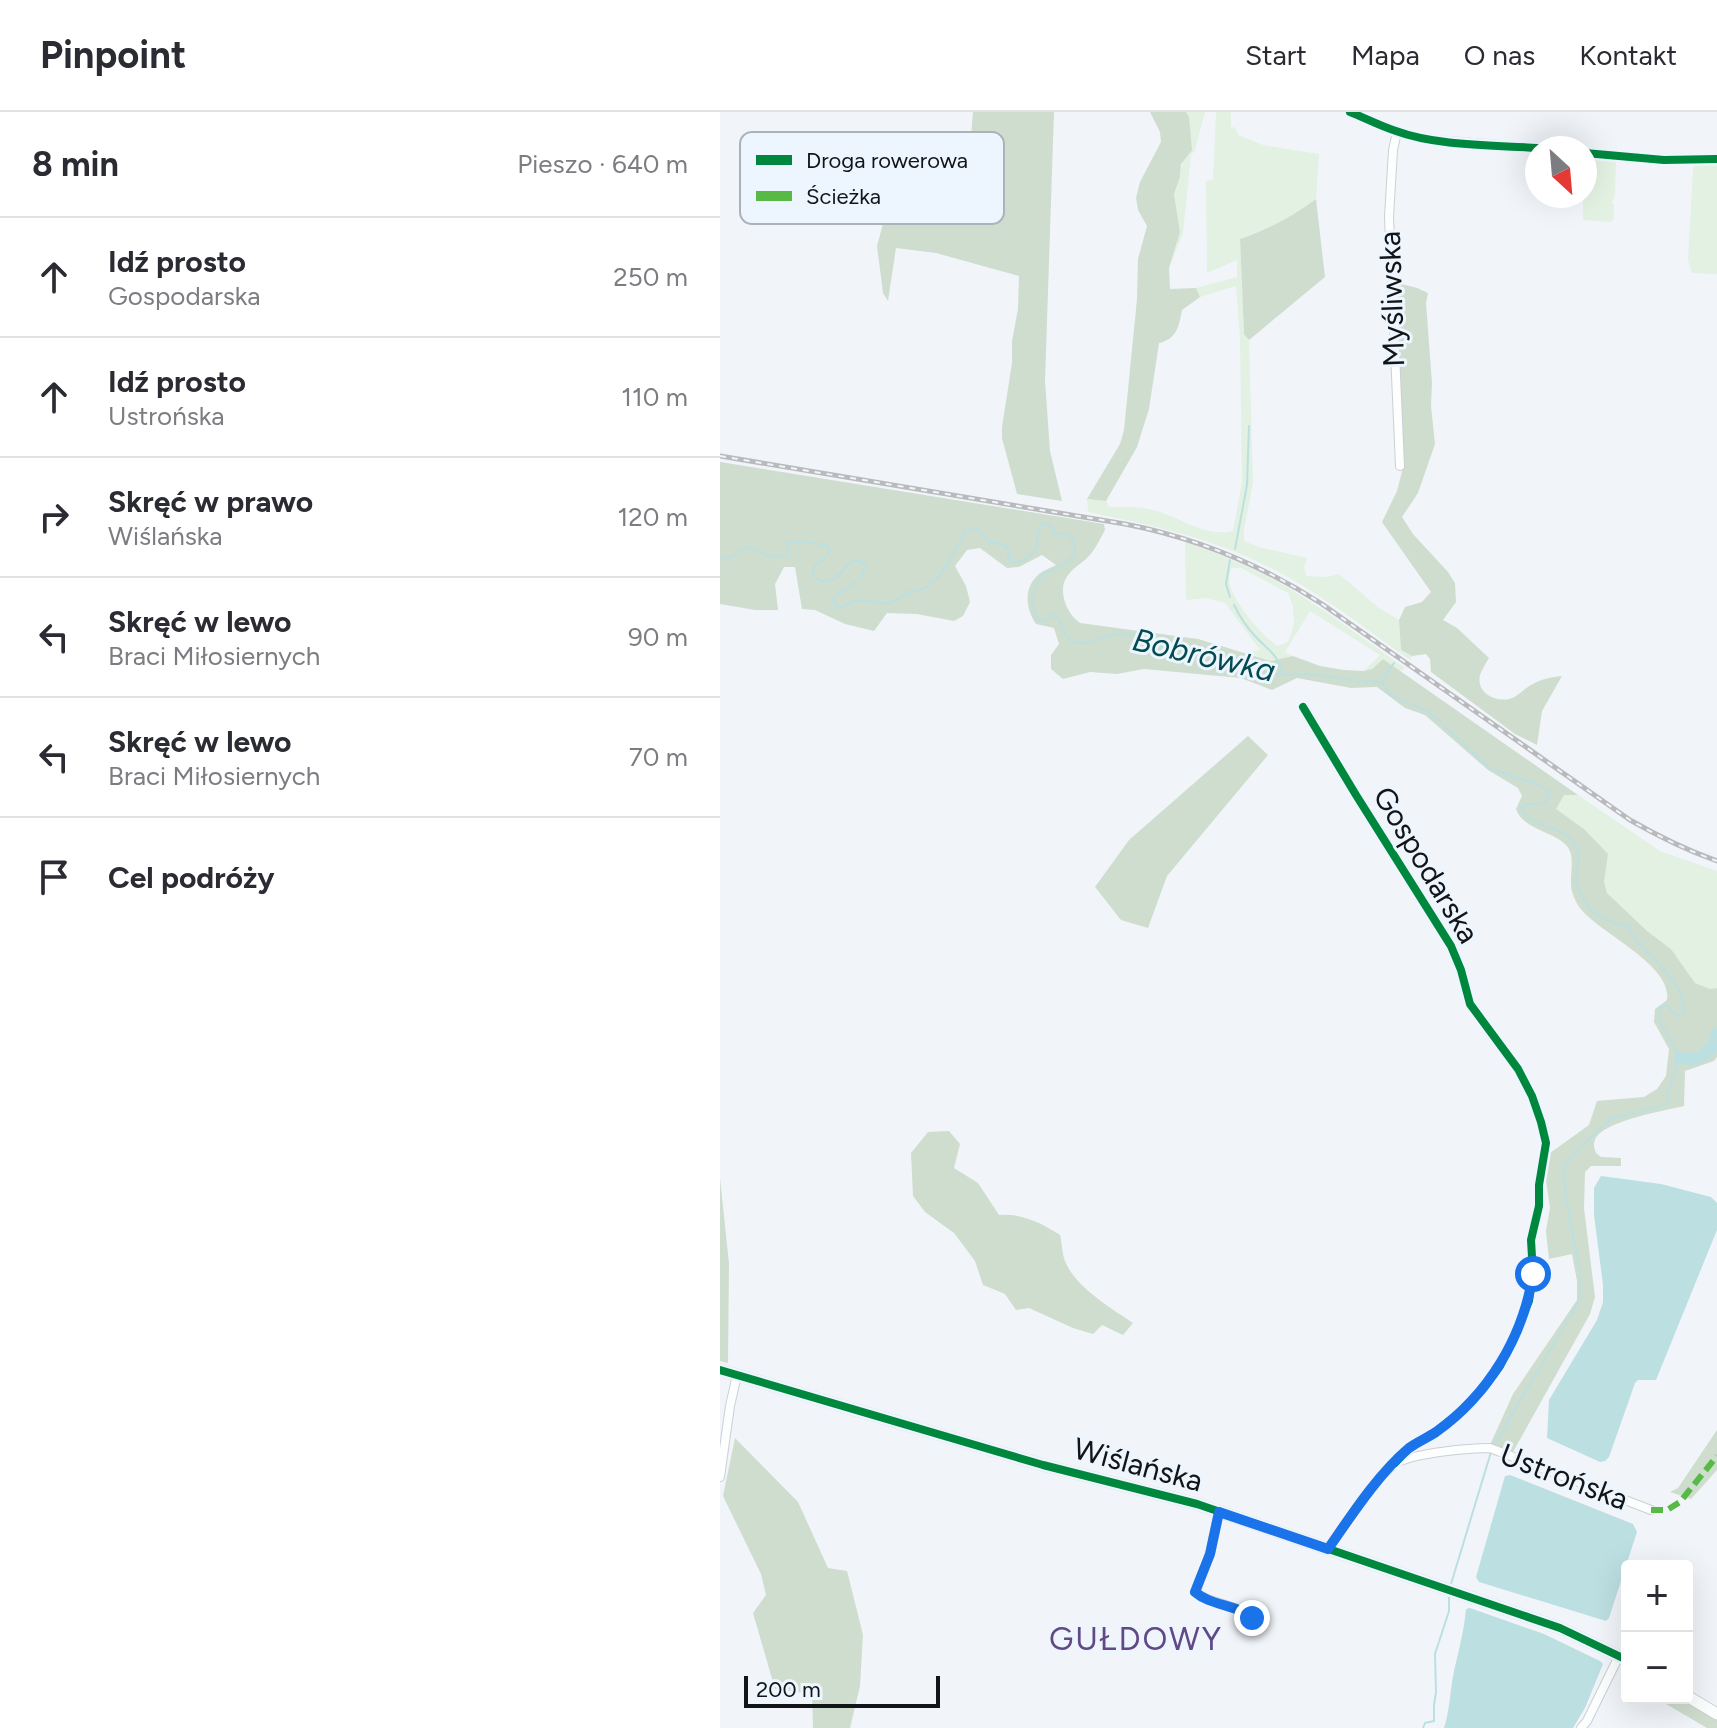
<!DOCTYPE html>
<html lang="pl">
<head>
<meta charset="utf-8">
<style>
	:root { --surface:#fff; --page:#f7f7f7; --text:#2b2b33; --muted:#7c7c81; --line:#e1e1e2 }
	body { margin:0; font-family:Figtree,sans-serif; background:var(--page); color:var(--text) }
	.controls { position:absolute; right:24px; bottom:24px; display:grid; overflow:hidden; border-radius:8px; box-shadow:0 8px 32px #0002 }
	.controls button { width:72px; height:72px; display:grid; place-items:center; padding:0; border:0; border-bottom:2px solid var(--line); background:var(--surface); color:var(--text); font:40px sans-serif }
	.compass { position:absolute; left:805px; top:24px; width:72px; height:72px; border-radius:50%; background:var(--surface); box-shadow:0 8px 32px #0002; rotate:154deg }
	.scale { position:absolute; left:24px; bottom:20px; width:196px; box-sizing:border-box; padding-left:8px; border:4px solid #121518; border-top:0; font-size:22px; line-height:28px; white-space:nowrap; color:#121518; -webkit-text-stroke:6px #edf5fe; paint-order:stroke }
	.stop { position:absolute; width:24px; height:24px; margin:-18px; border:6px solid #1a73e8; border-radius:50%; background:#fff }
	.stop.end { background:#1a73e8; border-color:#fff; box-shadow:0 2px 8px #0008 }
	.list { margin:0; padding:0; list-style:none }
	h2 { display:flex; justify-content:space-between; align-items:center; height:104px; margin:0; padding:0 32px; font-size:34px }
	h2 small { font-size:26px; font-weight:400; color:var(--muted) }
	.list li { display:grid; grid-template-columns:52px 1fr auto; gap:24px; align-items:center; box-sizing:border-box; height:120px; padding:0 32px; border-top:2px solid var(--line) }
	.list b { display:block; font-size:30px; white-space:nowrap }
	.list p { margin:0; font-size:26px; white-space:nowrap; color:var(--muted) }
	.list em { font-size:26px; font-style:normal; color:var(--muted) }
	.icon { flex:none; width:44px; height:44px; fill:none; stroke:currentColor; stroke-width:2; stroke-linecap:round; stroke-linejoin:round }
	.map { position:relative; flex:none; width:997px; height:1616px; overflow:hidden }
	header { display:flex; align-items:center; gap:48px; box-sizing:border-box; height:112px; padding:0 40px; background:var(--surface); border-bottom:2px solid var(--line) }
	header strong { font-size:38px }
	nav { display:flex; gap:44px; margin-inline-start:auto; font-size:28px }
	main { display:flex }
	aside { flex:1; background:var(--surface) }
	.map>svg:first-child { display:block }
</style>
</head>
<body>
<header>
<strong>Pinpoint</strong>
<nav><a>Start</a><a>Mapa</a><a>O nas</a><a>Kontakt</a></nav>
</header>
<main>
<aside>
<h2>8 min<small>Pieszo · 640 m</small></h2>
<ul class="list">
<li><svg class="icon" aria-label="ahead" viewBox="0 0 24 24"><path d="M12 20V5M6 11l6-6 6 6"/></svg><div><b>Idź prosto</b><p>Gospodarska</p></div><em>250 m</em></li>
<li><svg class="icon" aria-label="ahead" viewBox="0 0 24 24"><path d="M12 20V5M6 11l6-6 6 6"/></svg><div><b>Idź prosto</b><p>Ustrońska</p></div><em>110 m</em></li>
<li><svg class="icon" aria-label="right" viewBox="0 0 24 24"><path d="M7 20v-9h11M14 6l5 5-5 5"/></svg><div><b>Skręć w prawo</b><p>Wiślańska</p></div><em>120 m</em></li>
<li><svg class="icon" aria-label="left" viewBox="0 0 24 24"><path d="M17 20v-9H6M10 6l-5 5 5 5"/></svg><div><b>Skręć w lewo</b><p>Braci Miłosiernych</p></div><em>90 m</em></li>
<li><svg class="icon" aria-label="left" viewBox="0 0 24 24"><path d="M17 20v-9H6M10 6l-5 5 5 5"/></svg><div><b>Skręć w lewo</b><p>Braci Miłosiernych</p></div><em>70 m</em></li>
<li><svg class="icon" aria-label="arrive" viewBox="0 0 24 24"><path d="M6 21V4h12l-3 4 3 4H6"/></svg><div><b>Cel podróży</b></div></li>
</ul>
</aside>
<div class="map">
<svg width="997" height="1616" viewBox="0 0 997 1616">
	<rect width="100%" height="100%" fill="#f1f5fa"/>
	<!-- green -->
	<g fill="#e2f1e2" fill-rule="evenodd">
		<path d="M466,0H485L475,38L471,43L463,121L449,156L460,120L454,82L460,65L469,5Z"/>
		<path d="M496,0H511V15L516,16L518,23L543,33L599,42L596,87C572,105 548,116 520,127L524,222L529,228L533,370L524,418V429L539,435L587,446L584,455L586,464L607,465L619,462L659,496L679,508L681,538L692,544L690,548C640,513 590,473 534,448C480,423 425,412 368,400L367,387L386,389L389,395C402,396 416,394 428,397C457,402 482,426 513,419L522,370L520,226L516,174L480,185L476,176L517,165V148L487,161L486,69L493,68Z"/>
		<path d="M865,43L895,46L896,49L895,83L892,91L894,93V107L890,110L863,108V84H865Z"/>
		<path d="M997,49V162L972,161L968,148L973,57L977,50Z"/>
		<path d="M465,430C496,441 527,453 556,469C601,494 642,526 685,556L680,559L663,547L652,557L644,559L660,543L590,499L565,540L573,544L551,549L526,540L540,538L505,491L487,486L466,488ZM511,456H521L568,481L573,494L574,512L568,530L558,534C542,525 511,487 509,469C509,464 510,460 511,456Z"/>
		<path d="M844,683H858L940,739L997,759V876L990,877L975,871L951,837L927,819L887,781L884,770L887,742L835,697Z"/>
	</g>
	<!-- forest -->
	<g fill="#ceddcd">
		<path d="M253,0H334L325,269L330,339L342,389L297,382L282,326V315L292,251V229L298,197L299,164L216,141L176,136L168,189L163,181L157,134L170,86V59L173,34H215L250,37Z"/>
		<path d="M430,0H466L469,5L472,38L461,52L460,65L454,82L460,120L449,156L450,177L476,176L480,185L462,198C459,214 457,227 439,231L429,297L417,335L386,389L367,387L400,332L404,318L417,187L418,147L427,114L418,98L416,86L420,70L441,30L440,20Z"/>
		<path d="M596,87L605,165L529,228L524,222L520,127C548,117 572,105 596,87Z"/>
		<path d="M678,171L697,176L708,181L706,191L712,271L711,294L715,332L698,381L682,405L693,422L728,460L735,471L736,490L723,508L737,516L769,546C766,551 762,557 760,563C756,580 774,590 789,587C798,585 803,577 811,573C821,567 831,565 842,564L822,599L817,633L795,622L711,560L710,547L706,542L692,544L681,538L679,508L685,495L702,490L711,480L662,410L677,379L684,352L680,262Z"/>
		<path d="M0,350L384,412L385,418C380,427 375,438 368,445C362,451 354,455 349,462C336,476 346,502 360,511L478,527L551,549L573,544L600,554L624,558L644,559L652,557L663,547L858,683H844L836,697L865,718L888,742L884,770L887,781L927,819L951,837L975,871L990,877L997,876V945L994,949L965,959L964,994C944,999 882,1009 875,1028C873,1033 874,1035 876,1041L881,1045L901,1046V1054H871L865,1060L864,1096L875,1185L870,1202L793,1340L770,1333L793,1282L857,1188V1169L852,1142L829,1147L826,1119L830,1096L826,1068L830,1041L869,1013L877,989L924,985L937,977L946,964L949,937L934,910L935,897L947,888C953,853 879,821 860,796C856,791 851,780 851,773C850,760 856,742 845,732C831,719 803,717 796,697L802,684L798,676L768,658L705,603L685,596L657,575L631,576L577,566L552,578L521,566L424,557L397,562L370,560L343,567L331,557V543L339,532L334,516L316,512C306,498 303,476 318,463C322,459 330,456 336,453L322,443L299,455L287,456L260,436L247,438L235,454L246,474L250,490L243,504L234,509L197,502L167,501L154,519L125,512L95,498L82,497L75,455H64L55,472L58,498H35L0,492Z"/>
		<path d="M528,624L548,643L447,764L428,816L401,808L375,775L409,728Z"/>
		<path d="M229,1019L240,1032L234,1056L258,1071L279,1103C301,1101 322,1111 340,1123C342,1131 342,1141 345,1149C355,1175 391,1196 413,1211L403,1223L382,1213L373,1222L353,1216L309,1196L296,1198L285,1182L263,1173L255,1149L234,1121L205,1100L193,1084L191,1041L208,1020Z"/>
		<path d="M0,1066L9,1152L8,1251L0,1249Z"/>
		<path d="M997,1318V1358L971,1387L950,1380L958,1376Z"/>
		<path d="M15,1326L78,1390L108,1456L127,1459L143,1523L140,1574L130,1616H93L92,1582L55,1577L33,1501L46,1483L41,1462L3,1384Z"/>
		<path d="M936,1586H963L997,1606V1616H987Z"/>
	</g>
	<!-- water -->
	<g fill="#bcdfe2">
		<path d="M881,1064L941,1072L991,1085L997,1091V1118L936,1268H918L915,1271L889,1345L885,1349L880,1350L827,1326L829,1288L877,1208L883,1190V1173L874,1103V1076Z"/>
		<path d="M790,1363L913,1412L917,1420L889,1506L886,1509L759,1470L756,1465L785,1364Z"/>
		<path d="M750,1496L824,1522L880,1549L883,1552L865,1596L853,1616H724C730,1598 730,1578 734,1559C739,1537 744,1519 746,1497Z"/>
	</g>
	<g fill="none" stroke-linecap="round" stroke-linejoin="round">
		<!-- stream -->
		<g stroke="#bcdfe2" stroke-width="2">
			<path d="M515,437L527,373L529,314"/>
			<path d="M0,448L12,444L25,436L37,438L48,445L68,443V430L95,431L109,434V442L94,455L93,464L102,470L115,467L132,449L140,448L145,454L141,466L113,487L117,496C124,495 129,491 136,489C160,484 161,503 187,480C217,482 233,442 245,420L255,416C269,422 263,432 283,432L288,437V446L292,451C302,450 315,444 317,432C319,424 316,423 321,413L328,412L337,422H348C367,443 341,457 323,462C313,476 308,496 320,509L335,503C344,510 341,523 352,529C369,537 388,519 409,522C416,524 424,532 430,536L458,532L471,535L481,542L507,544L517,553L551,561L569,563L590,562L645,570L655,569L663,572L670,583L709,600L771,657L817,672L827,678L829,685L823,692H805L801,696C810,717 839,712 852,728C862,740 858,750 856,763C855,771 859,779 863,786C873,806 887,810 908,814C922,847 964,861 964,901L956,903L948,894L941,895L939,908L960,946L949,977L947,991L942,994L891,1007L857,1038L843,1058L849,1104L861,1164L859,1189L774,1333"/>
			<path d="M510,448L506,472L510,485"/>
			<path d="M514,493C520,505 527,516 536,525C549,539 558,542 562,562"/>
			<path d="M663,571V567L674,551"/>
			<path d="M731,1472L771,1340"/>
			<path d="M703,1616L705,1611L714,1609V1593L716,1580L715,1542L729,1499V1483"/>
		</g>
		<!-- river -->
		<path stroke="#bcdfe2" stroke-width="12" d="M960,946C980,950 992,942 997,922"/>
		<!-- street casing -->
		<g stroke="#cccfd3" stroke-width="10">
			<g id="street">
				<path d="M865,41L944,48L997,47"/>
				<path d="M680,354L669,105L673,38L677,20L716,28L817,36"/>
				<path d="M583,595L636,683L731,834L741,858L750,892L798,957L812,984L821,1010L826,1031L819,1073V1094L811,1128L813,1162L809,1189L798,1216L780,1254L762,1278L738,1302L714,1321L690,1335L675,1351"/>
				<path d="M0,1365L10,1294L17,1263"/>
				<path d="M499,1400L490,1442L475,1480C492,1494 526,1492 534,1512"/>
				<path d="M608,1437C620,1420 661,1357 678,1350C699,1341 747,1336 770,1336L931,1398"/>
				<path d="M861,1616L867,1609L899,1544"/>
			</g>
		</g>
		<!-- secondary casing -->
		<g stroke="#cccfd3" stroke-width="13">
			<g id="secondary">
				<path d="M0,1258L323,1353L477,1392L840,1516L907,1548"/>
				<path d="M967,1584L997,1602"/>
			</g>
		</g>
		<!-- street -->
		<use href="#street" stroke="#fdfefe" stroke-width="8"/>
		<!-- secondary -->
		<use href="#secondary" stroke="#fdfefe" stroke-width="11"/>
		<!-- rail casing -->
		<g stroke="#bababc" stroke-width="5">
			<path id="rail" d="M0,344L405,412C477,426 540,452 602,492L910,708C938,724 966,738 997,749"/>
		</g>
		<!-- rail -->
		<use href="#rail" stroke="#edf5fe" stroke-width="2" stroke-dasharray="6" stroke-linecap="butt"/>
		<!-- quiet -->
		<path stroke="#58b947" stroke-width="6" stroke-dasharray="12 6" stroke-linecap="butt" d="M931,1398H947L960,1390L997,1344"/>
		<!-- cycleway casing -->
		<g stroke="#edf5fe" stroke-width="13">
			<g id="cycleway">
				<path d="M630,0C645,6 660,14 676,19C716,34 774,33 817,36"/>
				<path d="M865,41L944,48L997,47"/>
				<path d="M583,595L636,683L731,834L741,858L750,892L798,957L812,984L821,1010L826,1031L819,1073V1094L811,1128L813,1162L809,1189L798,1216L780,1254L762,1278L738,1302L714,1321L690,1335L675,1351"/>
				<path d="M0,1258L323,1353L477,1392L840,1516L907,1548"/>
			</g>
		</g>
		<!-- cycleway -->
		<use href="#cycleway" stroke="#00873e" stroke-width="8"/>
	</g>
	<g fill="none" stroke-linecap="round" stroke-linejoin="round">
		<!-- route -->
		<path stroke="#1a73e8" stroke-width="10" d="M532,1506C516,1492 491,1494 475,1480L490,1442L499,1400L608,1437C631,1404 658,1362 689,1336C697,1330 707,1326 716,1320C768,1283 803,1226 813,1162"/>
	</g>
	<g text-anchor="middle" stroke-width="6" stroke-linejoin="round" paint-order="stroke">
		<!-- street labels -->
		<g font-size="30" fill="#121518" stroke="#edf5fe">
			<text transform="translate(672 187) rotate(-92)" y="10">Myśliwska</text>
			<text transform="translate(706 753) rotate(59)" y="10">Gospodarska</text>
			<text transform="translate(418 1353) rotate(15)" y="10">Wiślańska</text>
			<text transform="translate(844 1365) rotate(21)" y="10">Ustrońska</text>
		</g>
		<!-- water labels -->
		<g font-size="32" font-style="italic" fill="#024c51" stroke="#edf5fe">
			<text transform="translate(484 543) rotate(13)" y="11">Bobrówka</text>
		</g>
		<!-- neighbourhood labels -->
		<g font-size="32" letter-spacing="2" fill="#624986" stroke="#edf5fe">
			<text x="416" y="1538">GUŁDOWY</text>
		</g>
	</g>
	<!-- legend -->
	<rect x="20" y="20" width="264" height="92" rx="12" fill="#edf5fe" stroke="#abb2b9" stroke-width="2"/>
	<rect x="36" y="43" width="36" height="10" fill="#00873e"/>
	<rect x="36" y="79" width="36" height="10" fill="#58b947"/>
	<g font-size="22" fill="#121518">
		<text x="86" y="56">Droga rowerowa</text>
		<text x="86" y="92">Ścieżka</text>
	</g>
</svg>
<div class="controls">
<button>+</button>
<button>−</button>
</div>
<svg class="compass" viewBox="-18 -18 36 36"><path d="M0-13l5 13h-10z" fill="#e53935"/><path d="M0 13l5-13h-10z" fill="#7c7c81"/></svg>
<div class="scale">200 m</div>
<div class="stop" style="left:813px;top:1162px"></div>
<div class="stop end" style="left:532px;top:1506px"></div>
</div>
</main>
</body>
</html>
